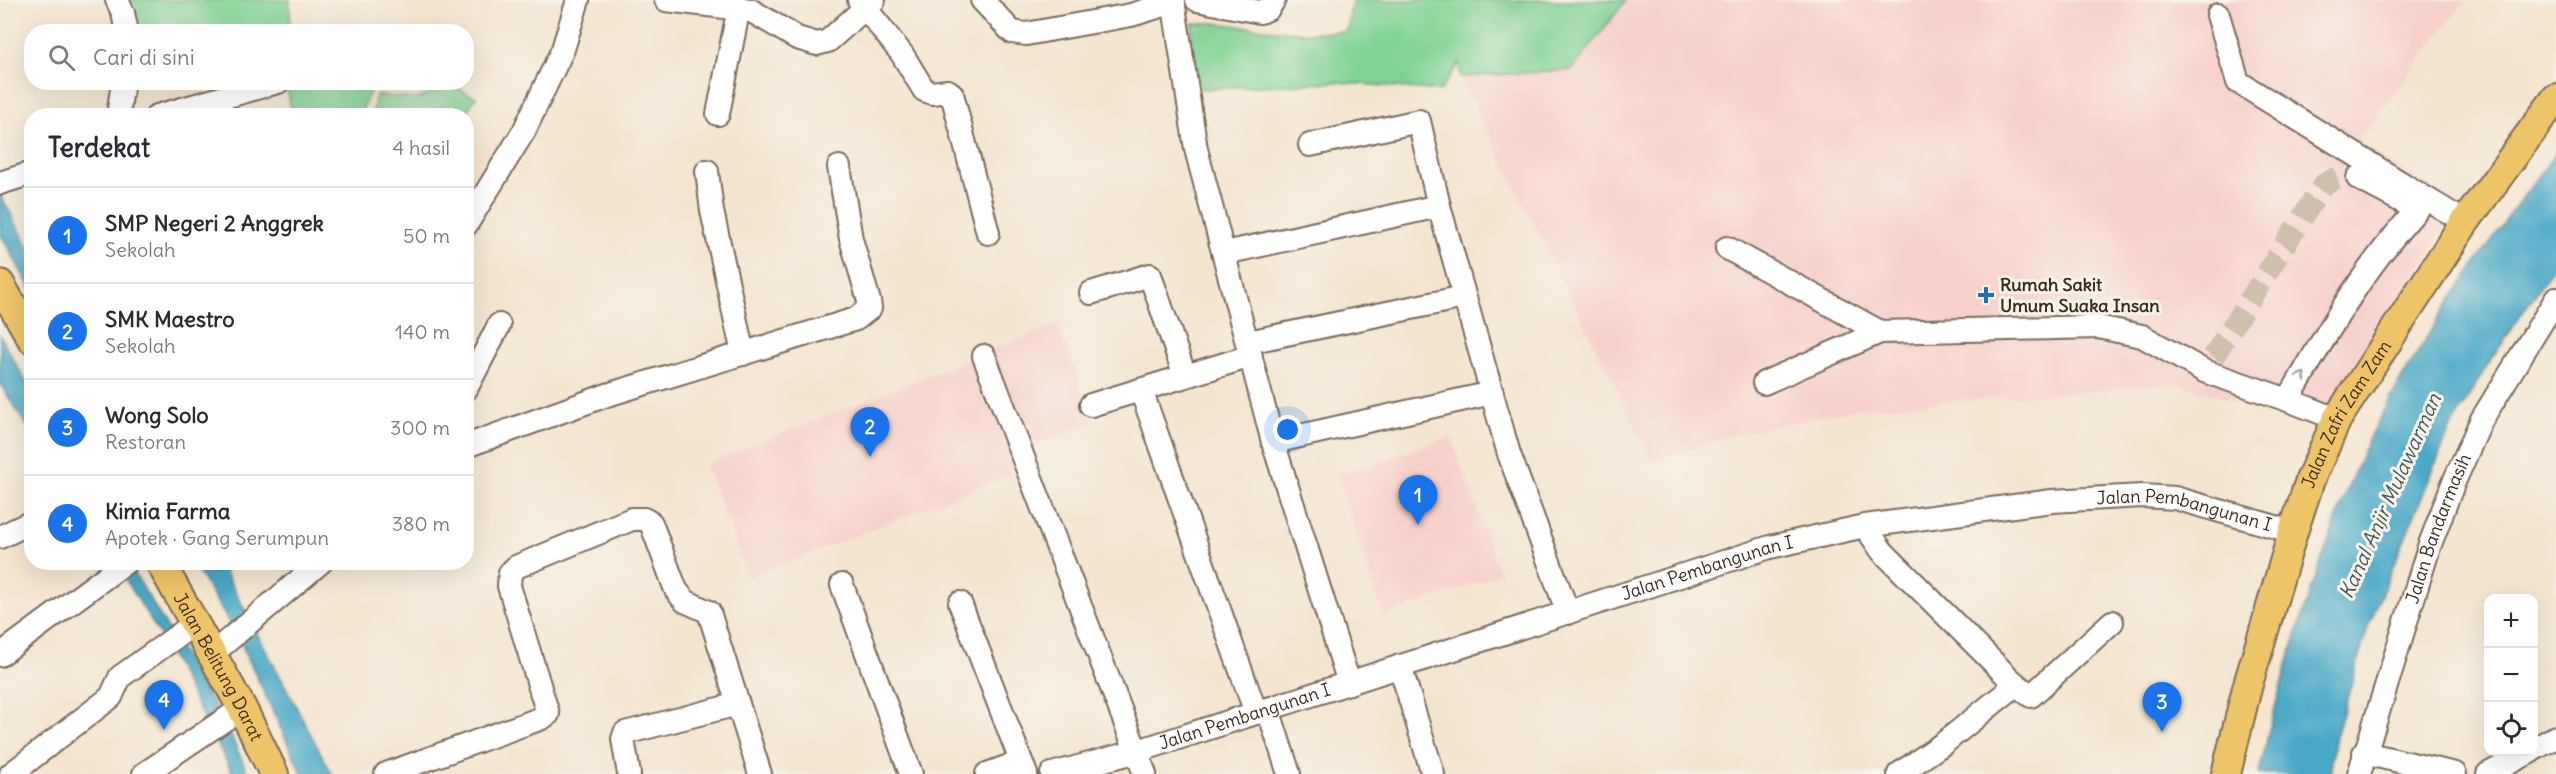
<!DOCTYPE html>
<html lang="id">
<head>
<meta charset="utf-8">
<style>
	:root { --surface:#fff; --page:#f2f2f3; --text:#2b2b33; --muted:#7c7c81; --line:#e1e1e2; --accent:#1a73e8 }
	body { margin:0; font-family:Delius,sans-serif; background:var(--page); color:var(--text) }
	.controls { position:absolute; right:18px; bottom:18px; display:grid; overflow:hidden; border-radius:12px; box-shadow:0 6px 24px #0002 }
	.controls button { width:54px; height:54px; display:grid; place-items:center; padding:0; border:0; border-bottom:2px solid var(--line); background:var(--surface); color:var(--text); font:30px sans-serif }
	.you { position:absolute; left:1288px; top:430px; width:21px; height:21px; margin:-15px; border:4px solid #fff; border-radius:50%; background:#1a73e8; box-shadow:0 0 0 9px #1a73e833 }
	.badge { display:grid; place-items:center; width:39px; height:39px; border-radius:50%; background:var(--accent); color:#fff; font-size:20px; font-weight:700 }
	.pin { position:absolute; translate:-50% -50px; filter:drop-shadow(0 2px 3px #0008) }
	.pin::after { content:''; position:absolute; top:32px; width:21px; height:18px; background:inherit; clip-path:polygon(0 0,100% 0,50% 100%) }
	.list { margin:0; padding:0; list-style:none }
	h2 { display:flex; justify-content:space-between; align-items:center; height:78px; margin:0; padding:0 24px; font-size:26px }
	h2 small { font-size:20px; font-weight:400; color:var(--muted) }
	.list li { display:grid; grid-template-columns:39px 1fr auto; gap:18px; align-items:center; box-sizing:border-box; height:96px; padding:0 24px; border-top:2px solid var(--line) }
	.list b { display:block; font-size:22px; white-space:nowrap }
	.list p { margin:0; font-size:20px; white-space:nowrap; color:var(--muted) }
	.list em { font-size:20px; font-style:normal; color:var(--muted) }
	.icon { flex:none; width:33px; height:33px; fill:none; stroke:currentColor; stroke-width:2; stroke-linecap:round; stroke-linejoin:round }
	.map { position:relative; flex:none; width:2556px; height:774px; overflow:hidden }
	.search { position:absolute; background:var(--surface); box-shadow:0 6px 24px #0002; left:24px; top:24px; width:450px; height:66px; display:flex; align-items:center; gap:15px; box-sizing:border-box; padding:0 21px; border-radius:24px; color:var(--muted); font-size:22px }
	.panel { position:absolute; background:var(--surface); box-shadow:0 6px 24px #0002; left:24px; top:108px; width:450px; height:462px; border-radius:24px }
	.map>svg:first-child { display:block }
</style>
</head>
<body>
<div class="map">
<svg width="2556" height="774" viewBox="0 0 2556 774">
	<rect width="100%" height="100%" fill="#f7f3e8"/>
	<filter id="ink" filterUnits="userSpaceOnUse"><feTurbulence type="fractalNoise" baseFrequency=".0167" numOctaves="2"/><feDisplacementMap in="SourceGraphic" scale="12" xChannelSelector="R" yChannelSelector="G"/><feConvolveMatrix kernelMatrix="1 2 1 2 8 2 1 2 1" color-interpolation-filters="sRGB"/></filter>
	<filter id="wash" filterUnits="userSpaceOnUse"><feTurbulence type="fractalNoise" baseFrequency=".008" numOctaves="4" result="noise"/><feDisplacementMap in="SourceGraphic" scale="24" xChannelSelector="R" yChannelSelector="G"/><feGaussianBlur stdDeviation="1.35" result="paint"/><feColorMatrix in="noise" values="0 0 0 0 0 0 0 0 0 0 0 0 0 0 0 0 0 1.4 0 .05"/><feComposite in="paint" operator="in"/></filter>
	<g filter="url(#wash)">
		<rect width="100%" height="100%" fill="#f4e5cf"/>
		<!-- built -->
		<g fill="#f7d0ca">
			<path d="M1626,0H2466L2357,142L2459,205L2319,426L2178,384L1856,409L1733,435L1653,461L1460,77L1572,70Z"/>
			<path d="M1058,324L1094,423L1021,450L1009,475L749,578L705,464Z"/>
			<path d="M1451,437L1500,574L1383,616L1338,475Z"/>
		</g>
		<!-- green -->
		<g fill="#80d294" stroke="#5e7e59" stroke-width="1.5">
			<path d="M108,0H290V31H126Z"/>
			<path d="M1352,0H1626L1572,70L1460,77L1459,63L1440,91L1338,82L1201,89L1191,58L1192,23H1213L1303,33L1347,31Z"/>
			<path d="M286,83H342L370,91L360,115H292Z"/>
			<path d="M450,85L476,97L465,115H372L376,95L417,99Z"/>
		</g>
		<!-- water -->
		<g fill="#48a8c7" stroke="#426972" stroke-width="1.5">
			<path d="M2556,153V263L2485,369L2451,427L2368,627L2336,737L2330,774H2259C2275,697 2299,622 2326,548C2339,511 2352,473 2369,438C2421,338 2487,243 2556,153Z"/>
			<path d="M0,194L31,251V289L0,233Z"/>
			<path d="M0,335L31,391V433L0,384Z"/>
			<path d="M115,563H128L227,726L248,774H233L160,635Z"/>
			<path d="M193,563H220L332,774H302L238,637Z"/>
		</g>
	</g>
	<g filter="url(#ink)">
		<g fill="none" stroke-linecap="round" stroke-linejoin="round">
			<!-- minor-tunnel -->
			<path stroke="#cfc0ac" stroke-width="22" stroke-dasharray="22 11" stroke-linecap="butt" d="M2213,357L2323,185C2336,177 2343,174 2358,178"/>
			<!-- minor casing -->
			<g stroke="#7c6b5c" stroke-width="26">
				<g id="minor">
					<path d="M117,0L123,13L127,32"/>
					<path d="M666,0L750,10L797,38L817,44L828,41L874,0"/>
					<path d="M859,0L902,54L924,90L932,93L948,91L952,94L988,233"/>
					<path d="M982,0L1012,32L1026,34L1131,15L1174,2"/>
					<path d="M1173,0L1196,149L1273,442L1349,683"/>
					<path d="M1197,0L1260,12L1268,9L1274,0"/>
					<path d="M2218,15L2238,82L2427,199"/>
					<path d="M718,114L739,7"/>
					<path d="M118,116L123,82"/>
					<path d="M157,116L278,82"/>
					<path d="M1310,145L1419,121L1439,206L1509,454L1568,613"/>
					<path d="M707,171L712,211L743,354"/>
					<path d="M2358,178L2407,204"/>
					<path d="M0,183L32,173"/>
					<path d="M466,225L524,131L563,49L578,0"/>
					<path d="M1727,248L1880,332"/>
					<path d="M1225,253L1439,206"/>
					<path d="M1091,293L1150,275L1185,376"/>
					<path d="M1248,342L1464,297"/>
					<path d="M984,356L1145,774"/>
					<path d="M1764,383L1880,332L2098,327L2142,336L2204,371L2288,400"/>
					<path d="M466,389L499,325"/>
					<path d="M1141,390L1256,713"/>
					<path d="M1091,405L1251,356"/>
					<path d="M2337,419L2288,400C2331,325 2367,262 2427,199L2465,222"/>
					<path d="M1273,442L1492,393"/>
					<path d="M466,446L607,395L856,319L870,308L869,301L851,239L839,167"/>
					<path d="M1865,526L1882,551L2012,681L2007,692L1944,743L1899,774"/>
					<path d="M0,537L32,522"/>
					<path d="M842,585L911,774"/>
					<path d="M960,603L1026,774"/>
					<path d="M212,654L321,562"/>
					<path d="M0,655L126,562"/>
					<path d="M1400,666L1433,774"/>
					<path d="M2012,681L2031,696L2112,622"/>
					<path d="M1268,709L1289,774"/>
					<path d="M2534,749L2556,737"/>
					<path d="M2364,753L2455,774"/>
					<path d="M11,774L111,697L120,677L194,624"/>
					<path d="M144,774L242,708"/>
					<path d="M386,774L542,718L548,714L509,586L510,573L516,567L632,519H644L651,523L676,590L685,601L709,612L760,774"/>
					<path d="M629,774L623,739L625,733L738,704"/>
					<path d="M987,774L1020,762"/>
					<path id="s1" d="M1052,774L1138,751L1770,547L1865,526L2052,501L2142,496L2175,498L2293,532"/>
					<path id="s2" d="M2359,774L2429,547L2453,484L2482,419L2556,299"/>
					<path d="M2488,774L2530,752"/>
				</g>
			</g>
			<!-- major casing -->
			<g stroke="#7c6b5c" stroke-width="32">
				<g id="major">
					<path d="M0,284L32,339"/>
					<path id="s3" d="M160,562L242,708L274,774"/>
					<path id="s4" d="M2226,774L2247,688L2293,532L2310,480L2337,419L2465,222L2556,98"/>
				</g>
			</g>
			<!-- minor -->
			<use href="#minor" stroke="#fff" stroke-width="22"/>
			<!-- major -->
			<use href="#major" stroke="#eec469" stroke-width="28"/>
		</g>
		<!-- one-way arrows -->
		<defs><path id="oneway-chevron" d="M-2-3.5L2.5 0L-2 3.5" fill="none" stroke-width="1.6" stroke-linecap="round" stroke-linejoin="round" transform="scale(1.5)"/></defs>
		<use stroke="#a79f9a" href="#oneway-chevron" transform="translate(2302 376) rotate(-60)"/>
	</g>
	<!-- markers -->
	<path fill="#1f6fb2" stroke="#f7f3e8" stroke-width="2" d="M1983 286h6v6h6v6h-6v6h-6v-6h-6v-6h6z"/>
	<g text-anchor="middle" stroke-width="6" stroke-linejoin="round" paint-order="stroke">
		<!-- poi labels -->
		<g font-size="18" font-weight="bold" fill="#3b2a1e" stroke="#f7f3e8" text-anchor="start">
			<text x="2000" y="291">Rumah Sakit<tspan x="2000" dy="21">Umum Suaka Insan</tspan></text>
		</g>
		<!-- street labels -->
		<g font-size="18" fill="#3b2a1e" stroke="#f7f3e8">
			<text dy="6" stroke="none"><textPath href="#s4" startOffset="381">Jalan Zafri Zam Zam</textPath></text>
			<text dy="6" stroke="none"><textPath href="#s1" startOffset="1173">Jalan Pembangunan I</textPath></text>
			<text dy="6" stroke="none"><textPath href="#s2" startOffset="258">Jalan Bandarmasih</textPath></text>
			<text dy="6" stroke="none"><textPath href="#s1" startOffset="687">Jalan Pembangunan I</textPath></text>
			<text dy="6" stroke="none"><textPath href="#s3" startOffset="120">Jalan Belitung Darat</textPath></text>
			<text dy="6" stroke="none"><textPath href="#s1" startOffset="201">Jalan Pembangunan I</textPath></text>
		</g>
		<!-- water labels -->
		<g font-size="20" font-style="italic" fill="#405659" stroke="#f7f3e8">
			<text transform="translate(2390 496) rotate(-66)" y="7">Kanal Anjir Mulawarman</text>
		</g>
	</g>
</svg>
<div class="controls">
<button>+</button>
<button>−</button>
<button><svg class="icon" aria-label="locate" viewBox="0 0 24 24"><circle cx="12" cy="12" r="6"/><path d="M12 2v4M12 18v4M2 12h4M18 12h4"/></svg></button>
</div>
<div class="you"></div>
<div class="pin badge" style="left:1418px;top:525px">1</div>
<div class="pin badge" style="left:870px;top:457px">2</div>
<div class="pin badge" style="left:2162px;top:732px">3</div>
<div class="pin badge" style="left:164px;top:730px">4</div>
<div class="search"><svg class="icon" aria-label="search" viewBox="0 0 24 24"><circle cx="10" cy="10" r="6"/><path d="M15 15l6 6"/></svg>Cari di sini</div>
<section class="panel">
<h2>Terdekat<small>4 hasil</small></h2>
<ul class="list">
<li><span class="badge">1</span><div><b>SMP Negeri 2 Anggrek</b><p>Sekolah</p></div><em>50 m</em></li>
<li><span class="badge">2</span><div><b>SMK Maestro</b><p>Sekolah</p></div><em>140 m</em></li>
<li><span class="badge">3</span><div><b>Wong Solo</b><p>Restoran</p></div><em>300 m</em></li>
<li><span class="badge">4</span><div><b>Kimia Farma</b><p>Apotek · Gang Serumpun</p></div><em>380 m</em></li>
</ul>
</section>
</div>
</body>
</html>
